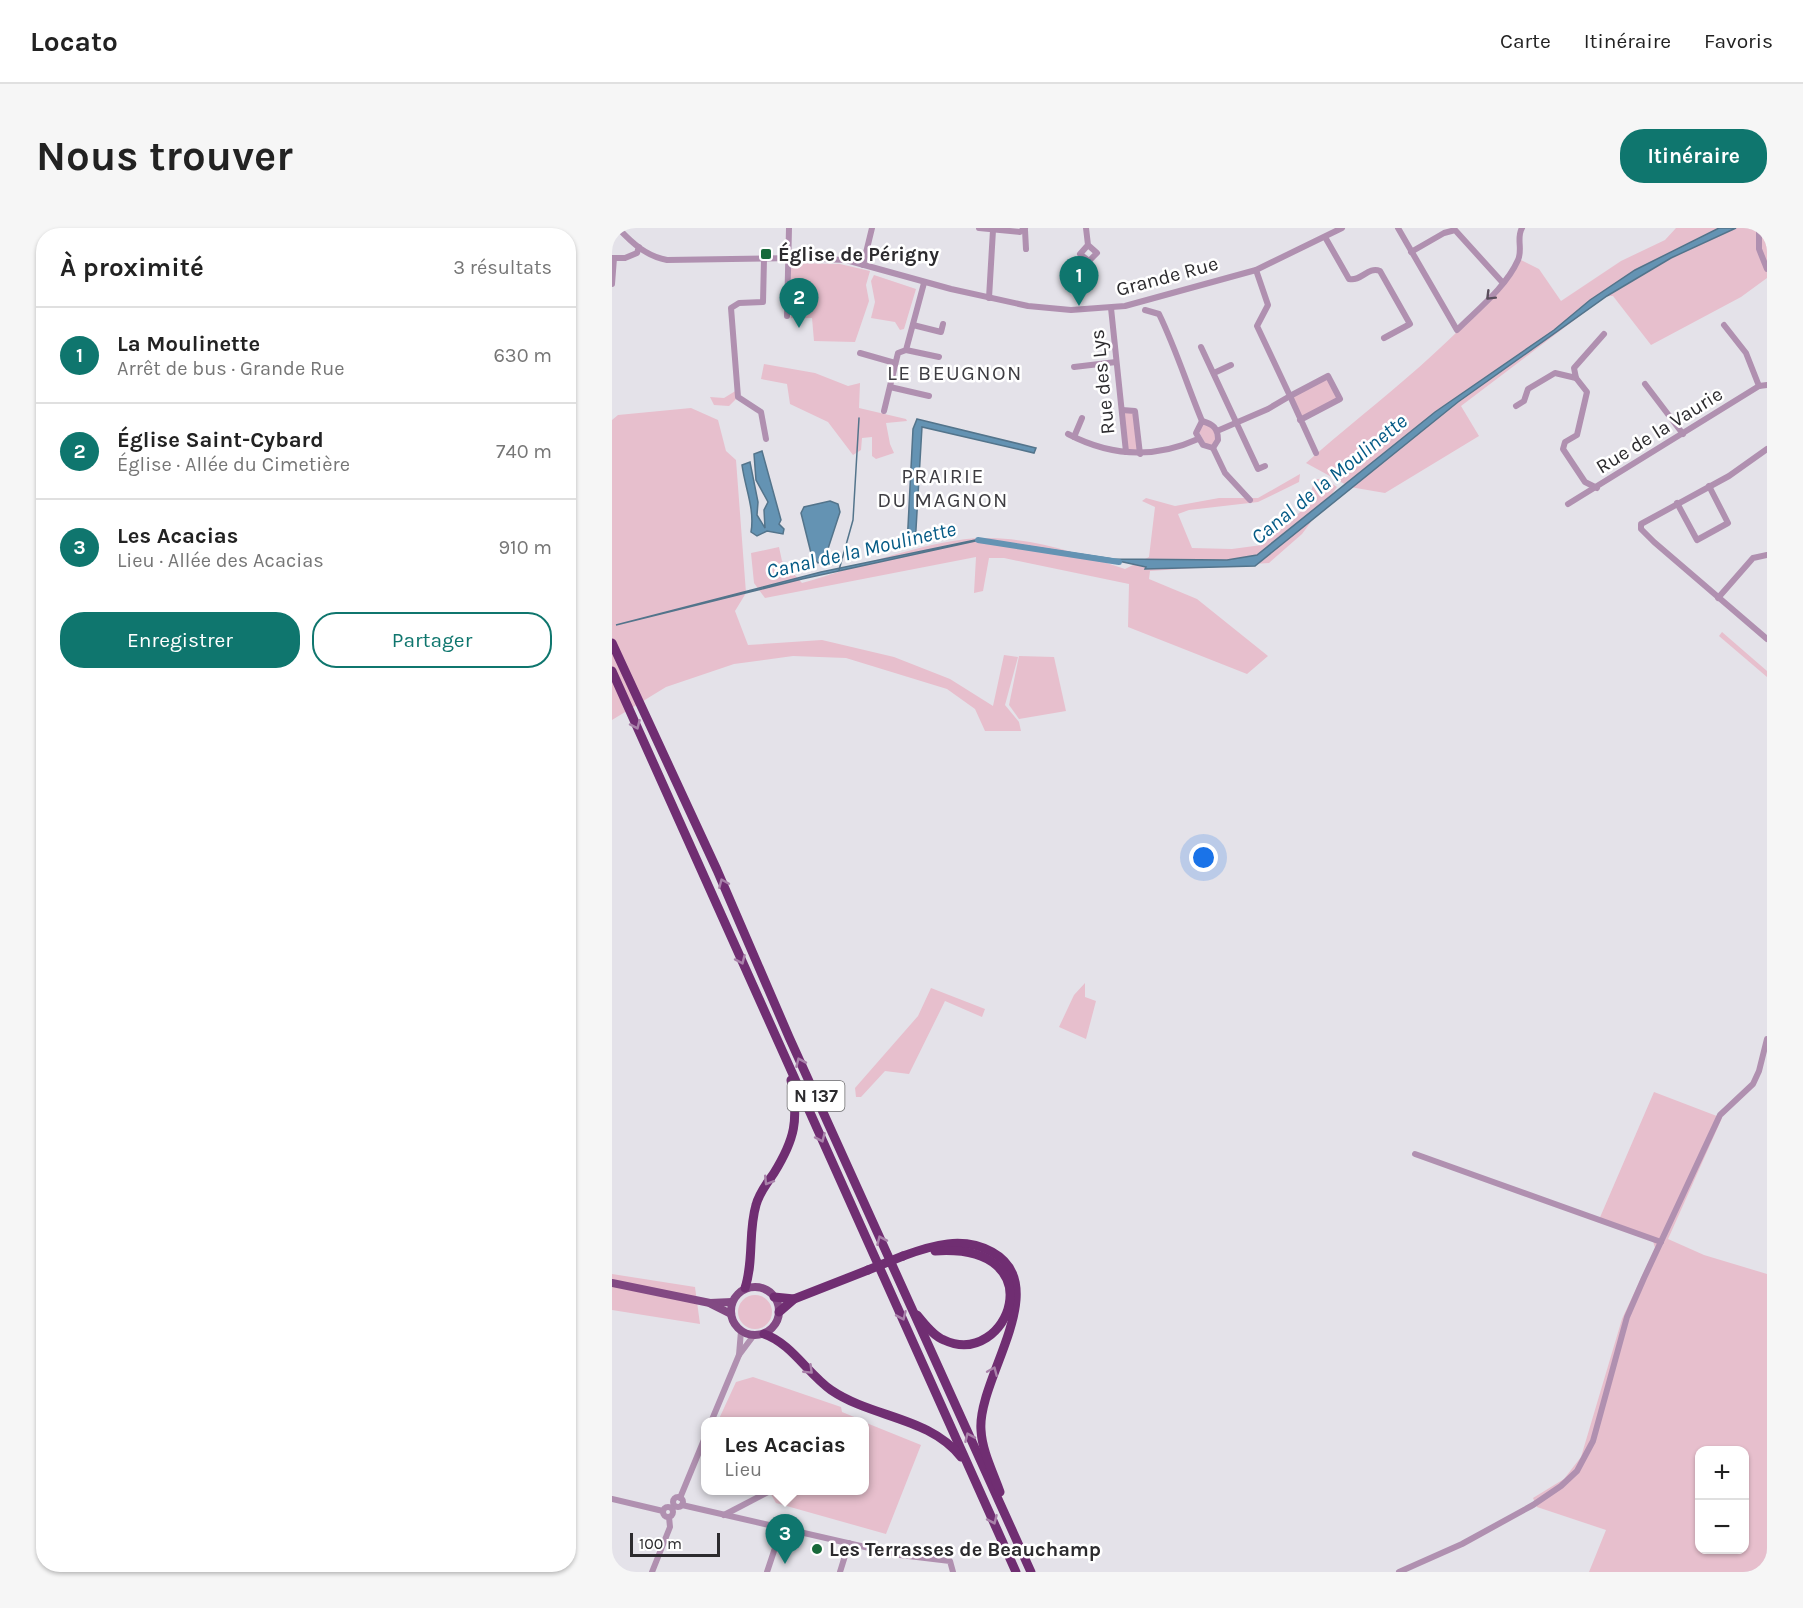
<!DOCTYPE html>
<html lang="fr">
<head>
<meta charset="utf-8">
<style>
	:root { --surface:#fff; --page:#f6f6f6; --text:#222; --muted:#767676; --line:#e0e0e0; --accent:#0f766e }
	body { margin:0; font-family:Karla,sans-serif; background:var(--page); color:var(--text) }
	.controls { position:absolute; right:18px; bottom:18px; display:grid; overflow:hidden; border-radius:12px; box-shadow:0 2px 4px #0004 }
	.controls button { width:54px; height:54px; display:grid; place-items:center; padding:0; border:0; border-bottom:2px solid var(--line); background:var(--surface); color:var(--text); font:30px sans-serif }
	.scale { position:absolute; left:18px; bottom:15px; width:90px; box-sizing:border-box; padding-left:6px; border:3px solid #2c2b2e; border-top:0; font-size:16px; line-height:21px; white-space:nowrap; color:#2c2b2e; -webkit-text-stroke:4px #fff; paint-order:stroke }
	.you { position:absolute; left:592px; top:630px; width:21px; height:21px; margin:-15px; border:4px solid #fff; border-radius:50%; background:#1a73e8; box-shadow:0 0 0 9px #1a73e833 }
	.badge { display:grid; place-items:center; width:39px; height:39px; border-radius:50%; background:var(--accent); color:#fff; font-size:20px; font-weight:700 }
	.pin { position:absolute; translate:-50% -50px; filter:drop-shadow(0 2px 3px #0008) }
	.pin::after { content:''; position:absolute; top:32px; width:21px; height:18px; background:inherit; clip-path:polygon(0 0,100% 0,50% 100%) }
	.popup { position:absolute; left:89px; top:1189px; width:168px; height:78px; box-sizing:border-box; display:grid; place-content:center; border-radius:12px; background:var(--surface); filter:drop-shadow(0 2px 4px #0005); font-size:20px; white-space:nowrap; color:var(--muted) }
	.popup b { font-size:22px; color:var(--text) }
	.popup::after { content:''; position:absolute; left:50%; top:100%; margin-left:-12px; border:12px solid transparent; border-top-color:var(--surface) }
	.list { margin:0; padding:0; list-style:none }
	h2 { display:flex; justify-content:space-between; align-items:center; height:78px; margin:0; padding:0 24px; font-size:26px }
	h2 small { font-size:20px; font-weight:400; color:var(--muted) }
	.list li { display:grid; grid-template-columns:39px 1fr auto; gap:18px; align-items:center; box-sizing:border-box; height:96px; padding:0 24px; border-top:2px solid var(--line) }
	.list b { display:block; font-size:22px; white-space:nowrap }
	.list p { margin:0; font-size:20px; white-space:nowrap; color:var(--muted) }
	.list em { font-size:20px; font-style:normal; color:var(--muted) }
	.actions { display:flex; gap:12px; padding:18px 24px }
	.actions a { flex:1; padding:14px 0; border:2px solid var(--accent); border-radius:24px; text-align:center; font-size:21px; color:var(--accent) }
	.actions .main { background:var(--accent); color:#fff }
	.map { position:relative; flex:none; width:1155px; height:1344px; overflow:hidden; border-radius:24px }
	header { display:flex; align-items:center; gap:36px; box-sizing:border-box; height:84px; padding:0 30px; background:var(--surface); border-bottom:2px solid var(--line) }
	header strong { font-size:28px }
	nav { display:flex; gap:33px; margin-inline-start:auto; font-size:21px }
	.intro { display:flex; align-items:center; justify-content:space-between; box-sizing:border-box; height:144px; padding:0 36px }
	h1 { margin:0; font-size:42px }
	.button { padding:15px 27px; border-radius:24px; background:var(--accent); color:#fff; font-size:21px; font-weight:700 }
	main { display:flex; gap:36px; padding:0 36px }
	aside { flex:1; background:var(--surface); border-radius:24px; box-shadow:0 2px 4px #0004 }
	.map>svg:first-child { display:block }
</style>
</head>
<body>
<header>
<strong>Locato</strong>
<nav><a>Carte</a><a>Itinéraire</a><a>Favoris</a></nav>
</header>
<div class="intro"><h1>Nous trouver</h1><a class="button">Itinéraire</a></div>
<main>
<aside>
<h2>À proximité<small>3 résultats</small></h2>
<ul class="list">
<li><span class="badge">1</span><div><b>La Moulinette</b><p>Arrêt de bus · Grande Rue</p></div><em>630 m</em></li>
<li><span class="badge">2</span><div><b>Église Saint-Cybard</b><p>Église · Allée du Cimetière</p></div><em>740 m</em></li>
<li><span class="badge">3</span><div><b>Les Acacias</b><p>Lieu · Allée des Acacias</p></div><em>910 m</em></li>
</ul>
<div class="actions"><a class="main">Enregistrer</a><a>Partager</a></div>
</aside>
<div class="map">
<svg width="1155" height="1344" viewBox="0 0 1155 1344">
	<rect width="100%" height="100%" fill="#e4e2e9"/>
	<!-- green -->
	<g fill="#e7bfcd" fill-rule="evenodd">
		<path d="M1064,0H1155V50L1129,69L1039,117L1001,68H994L849,178L867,208L773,265L738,259L694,235C763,174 857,107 907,31L927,41L949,73L1009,33L1053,12Z"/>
		<path d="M179,35L228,36L258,43L254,57L257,73L243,114L202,113L200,90H179Z"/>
		<path d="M262,47L304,61L292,101L288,102L283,94L259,90L263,74L259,53Z"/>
		<path d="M152,136L203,145L236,158L248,155L247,180L294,191L295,193L274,195L278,216L282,225L264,231L260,228V209L250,210L249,222L241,227L216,194L178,176L175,156L149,151Z"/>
		<path d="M716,148L728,171L688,192L678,168Z"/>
		<path d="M125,162L126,169L117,178L102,177L98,169L112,170Z"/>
		<path d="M79,180L106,192L114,223L124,232L134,365L123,383L136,417L210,412L282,429L338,451L381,478L392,427L406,429L393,477L407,494L409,503H373L363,481L335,461L234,430L181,428L122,436L54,459L0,492V192L6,187Z"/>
		<path d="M510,182L523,183L528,226L514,224Z"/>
		<path d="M590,193L601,197L604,215L595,219L585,200Z"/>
		<path d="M688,246L687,254L646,274L577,282L566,286L580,320L620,321L650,317L694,279L703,251H713L725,259L690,306L657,335L538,343L537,351L585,371L656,428L635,446L516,399L517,356L392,330H377L371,363L362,365L364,329L153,370L142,355L139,325L167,319L170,333L190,355C243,340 325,308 378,310C426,311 468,326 513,341L537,329L543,279L530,273L534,270L563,278L607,270H646Z"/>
		<path d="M1110,404L1155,443V449L1107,408Z"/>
		<path d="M407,428L442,429L454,483L407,491L397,477Z"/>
		<path d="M473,755V769L484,773L474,811L447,799L462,767Z"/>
		<path d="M319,760L373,781L370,789L333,773L297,846L273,843L249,869H244L243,860L306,788Z"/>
		<path d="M1042,864L1110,890L1056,1011L1092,1027L1155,1046V1344H977L994,1302L925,1279L921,1270L952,1251L969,1229L1010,1091L1043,1020L1041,1013L986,994ZM1088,1222H1132V1322H1088Z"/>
		<path d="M0,1046L83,1059L88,1096L0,1082Z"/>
		<circle cx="143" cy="1084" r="17"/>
		<path d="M141,1149L229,1179L230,1184L252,1193H106L124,1154Z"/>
		<path d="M252,1194L309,1217L274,1306L164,1275L157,1263L252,1262Z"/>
	</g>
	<!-- water -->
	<g fill="#6493b3" stroke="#53748b" stroke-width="1.5">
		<path d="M1107,0H1124L1059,30L995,68L846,174L643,338L533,341L534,339L511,334L368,312L190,351L4,397L209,344L368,311L501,331L615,332L645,327L823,184L942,102L978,72L1023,42Z"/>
		<path d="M305,191L424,220L422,225L310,199L303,318H295L301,201Z"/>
		<path d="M150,223L169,292L167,296L172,301L171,306L155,303L145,308L139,304C143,281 133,260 130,237L138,234L146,274L145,287L153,300L152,282L156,274L144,252L142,226Z"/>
		<path d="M218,273L226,276L228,284L212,333L206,335L200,329L189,285L192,279Z"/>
	</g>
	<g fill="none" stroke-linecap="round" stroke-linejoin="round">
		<!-- stream -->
		<path stroke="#53748b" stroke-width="1.5" d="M227,342L241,292L247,190"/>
		<!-- canal -->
		<path stroke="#6493b3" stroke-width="6" d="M366,312L507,334"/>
		<!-- minor -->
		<g stroke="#b090b0" stroke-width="6">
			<path d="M6,0C20,15 34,28 55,32L187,30L234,32L339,61L416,78L459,82L513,78L644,42L730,0"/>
			<path d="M367,0L408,4L413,0"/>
			<path d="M474,0L476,17L468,26L477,33L485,25L476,17"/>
			<path d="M786,0L845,102C866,81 894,59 906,32C911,21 904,10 910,0"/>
			<path d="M1147,0V21L1155,41"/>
			<path d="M413,2L414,21"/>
			<path d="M713,9L737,51C749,54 756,38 768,43L798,96L772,110"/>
			<path d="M799,24L832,5L843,2L891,55"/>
			<path d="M0,30H13L25,25L27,19"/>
			<path d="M152,31L151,74L127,75L119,80L126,169L149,184L154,211"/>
			<path d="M251,37L260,0"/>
			<path d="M0,56L2,30"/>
			<path d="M377,70L381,2"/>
			<path d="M499,80L514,224"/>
			<path d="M533,82L547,86C564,121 575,157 590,193"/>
			<path d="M175,88L177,0"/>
			<path d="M301,97L329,104L331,96"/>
			<path d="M1112,97L1134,125L1147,158"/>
			<path d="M589,119L646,241L653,238"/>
			<path d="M294,122L327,129"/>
			<path d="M248,125L283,135"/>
			<path d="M462,139L504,134"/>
			<path d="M602,145L619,137"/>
			<path d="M1033,156L1071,206"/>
			<path d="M278,159L317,168"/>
			<path d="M904,178L912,173L916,161L943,145L964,150"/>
			<path d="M510,182L523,183L528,226"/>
			<path d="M272,183L286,125L294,122L312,55"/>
			<path d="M688,192L728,171L716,148L678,168L704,225"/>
			<path d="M590,193C601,196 606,200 606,212L601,220L591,217L584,205Z"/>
			<path d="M605,203L656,181L678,168L645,98L656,77L644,42"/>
			<path d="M456,206C498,228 542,231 586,211"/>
			<path d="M462,209L470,190"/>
			<path d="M601,220L613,245L638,272"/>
			<path d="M1155,221L1117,248L1029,296V301L1042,314L1155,411"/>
			<path d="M985,260L973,254L951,221L953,214L965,207L975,164L964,150L962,140L992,106"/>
			<path d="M1065,275L1085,312L1116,295L1097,258"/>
			<path d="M956,276L1147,158L1155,157"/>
			<path d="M1106,370L1141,330L1155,327"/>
			<path d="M803,926L1049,1014"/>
			<path d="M127,1127L142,1107"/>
			<path d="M99,1194L127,1127L129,1103"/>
			<circle cx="66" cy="1274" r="5"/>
			<path d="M68,1270L94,1207"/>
			<path d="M0,1271L51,1283"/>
			<path d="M70,1277L288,1327L338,1333L341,1344"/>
			<circle cx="56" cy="1284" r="5"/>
			<path d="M112,1287L156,1264"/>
			<path d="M40,1344L58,1299L57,1289"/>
			<path d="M155,1344L170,1299"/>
			<path d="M228,1344L237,1315"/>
			<path d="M787,1344L850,1316L921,1277L949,1258L965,1243L981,1213L1015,1089L1032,1050L1108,887L1141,856L1147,843L1155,811"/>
		</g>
		<!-- major -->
		<g stroke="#824983" stroke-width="8">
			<path d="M0,1055L98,1075L120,1074"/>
			<circle cx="143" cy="1083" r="24"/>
			<path d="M99,1076L119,1086"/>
		</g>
		<!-- highway -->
		<g stroke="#702e72" stroke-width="9">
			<path d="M0,415L105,642L177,809L419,1344"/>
			<path d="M0,443L404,1344"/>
			<path d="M291,1028C321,1017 351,1008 380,1024C442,1058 365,1151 369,1202C370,1223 381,1244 388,1264"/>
			<path d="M133,1060C142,1033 136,1004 144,977C147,965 155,955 162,945C183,911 187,892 179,852"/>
			<path d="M162,1069L182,1071"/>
			<path d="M167,1084L182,1071L256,1042"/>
			<path d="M305,1087C312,1095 321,1108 332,1112C396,1142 445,1015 323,1023"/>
			<path d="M152,1106C179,1115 196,1146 219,1162C260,1190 318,1189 349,1229"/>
		</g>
		<!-- highway-bridge -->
		<path stroke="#702e72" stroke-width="9" d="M256,1042L291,1028"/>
	</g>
	<!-- one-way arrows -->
	<defs><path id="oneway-chevron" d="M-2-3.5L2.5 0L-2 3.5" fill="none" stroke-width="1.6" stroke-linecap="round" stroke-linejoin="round" transform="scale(1.5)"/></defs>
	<use stroke="#5a4e5c" href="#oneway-chevron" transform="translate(878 68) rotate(135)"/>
	<g stroke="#a982aa">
		<use href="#oneway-chevron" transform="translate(24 497) rotate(66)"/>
		<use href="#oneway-chevron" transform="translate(111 655) rotate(-113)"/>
		<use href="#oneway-chevron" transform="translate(129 732) rotate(66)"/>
		<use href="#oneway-chevron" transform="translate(188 834) rotate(-114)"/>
		<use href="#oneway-chevron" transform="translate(209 910) rotate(66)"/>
		<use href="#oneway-chevron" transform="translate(156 953) rotate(122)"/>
		<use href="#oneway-chevron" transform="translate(269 1012) rotate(-114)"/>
		<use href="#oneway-chevron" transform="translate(290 1088) rotate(66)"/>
		<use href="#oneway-chevron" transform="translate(197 1142) rotate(44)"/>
		<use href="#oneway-chevron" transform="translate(381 1143) rotate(-67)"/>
		<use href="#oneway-chevron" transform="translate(357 1209) rotate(-114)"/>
		<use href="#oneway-chevron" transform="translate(381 1292) rotate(66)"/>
	</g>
	<!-- markers -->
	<g fill="#17693a" stroke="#fff" stroke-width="2">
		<rect x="148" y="20" width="12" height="12" rx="3"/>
		<circle cx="205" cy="1321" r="6"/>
	</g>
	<g text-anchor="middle" stroke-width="5" stroke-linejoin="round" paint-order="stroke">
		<!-- shield labels -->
		<rect fill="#fff" stroke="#6b6b6d" stroke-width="1.5" x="175.5" y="853" width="57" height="30" rx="4.5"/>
		<g font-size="18" font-weight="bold" fill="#2c2b2e">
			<text x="204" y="874">N 137</text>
		</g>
		<!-- poi labels -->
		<g font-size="20" font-weight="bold" fill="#2c2b2e" stroke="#fff" text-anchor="start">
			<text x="166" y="33">Église de Périgny</text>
			<text x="217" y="1328">Les Terrasses de Beauchamp</text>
		</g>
		<!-- street labels -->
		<g font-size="20" fill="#2c2b2e" stroke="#fff">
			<text transform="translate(555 48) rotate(-15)" y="7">Grande Rue</text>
			<text transform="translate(490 154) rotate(-96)" y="7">Rue des Lys</text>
			<text transform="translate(1047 202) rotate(-32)" y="7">Rue de la Vaurie</text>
		</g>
		<!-- neighbourhood labels -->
		<g font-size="21" letter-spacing="1.5" fill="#3e3d42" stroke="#fff">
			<text x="343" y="152">LE BEUGNON</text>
			<text x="331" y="255">PRAIRIE<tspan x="331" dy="24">DU MAGNON</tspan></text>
		</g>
		<!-- water labels -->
		<g font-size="21" font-style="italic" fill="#045a85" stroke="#fff">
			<text transform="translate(717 251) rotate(-39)" y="7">Canal de la Moulinette</text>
			<text transform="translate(249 322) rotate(-13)" y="7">Canal de la Moulinette</text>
		</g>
	</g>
</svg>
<div class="controls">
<button>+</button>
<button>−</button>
</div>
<div class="scale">100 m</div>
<div class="you"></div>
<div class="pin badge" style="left:467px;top:78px">1</div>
<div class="pin badge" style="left:187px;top:100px">2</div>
<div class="pin badge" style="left:173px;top:1336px">3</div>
<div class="popup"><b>Les Acacias</b>Lieu</div>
</div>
</main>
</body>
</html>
